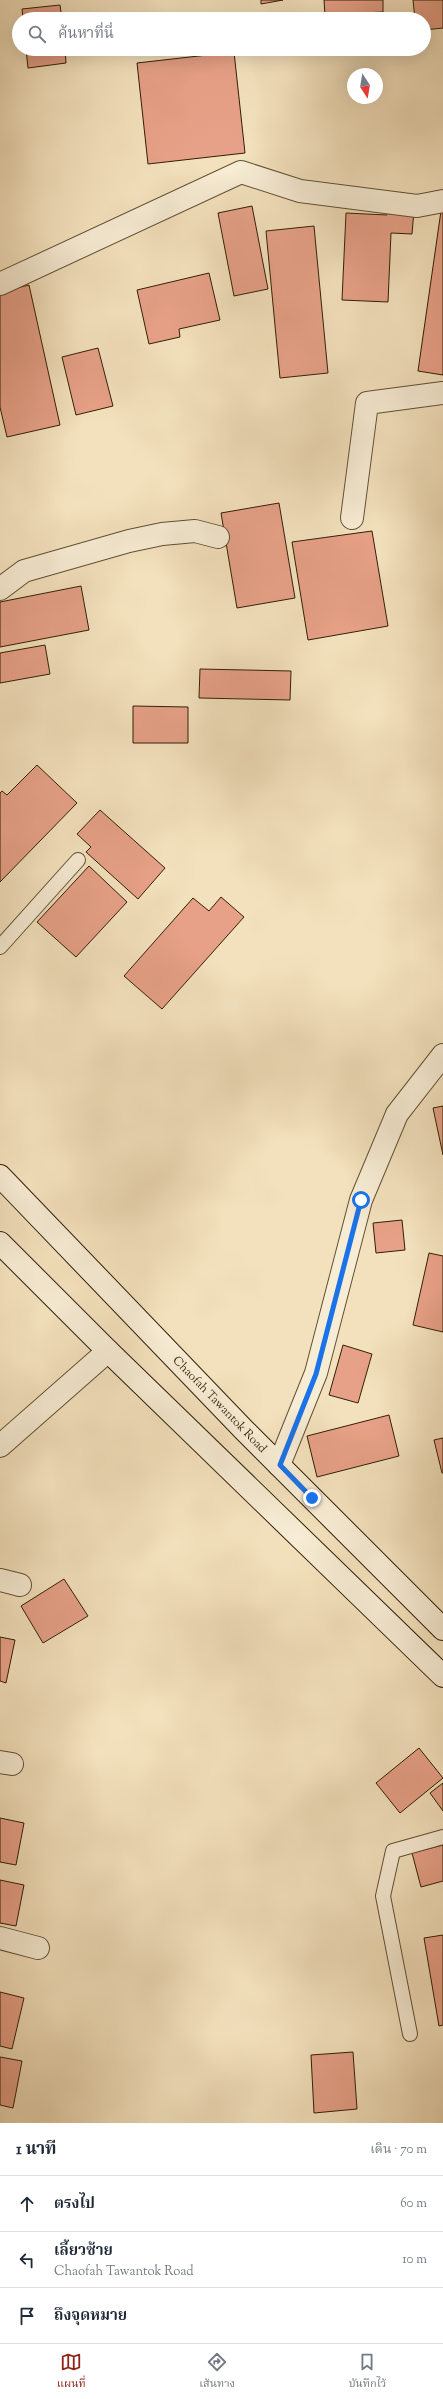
<!DOCTYPE html>
<html lang="th">
<head>
<meta charset="utf-8">
<style>
	:root { --surface:#fff; --page:#f6f6f7; --text:#1f2937; --muted:#747a83; --line:#e0e1e3; --accent:#8f2418 }
	body { margin:0; font-family:"Sorts Mill Goudy","Noto Serif Thai",serif; background:var(--page); color:var(--text) }
	.compass { position:absolute; left:347px; top:68px; width:36px; height:36px; border-radius:50%; background:var(--surface); box-shadow:0 4px 16px #0002; rotate:168deg }
	.stop { position:absolute; width:12px; height:12px; margin:-9px; border:3px solid #1a73e8; border-radius:50%; background:#fff }
	.stop.end { background:#1a73e8; border-color:#fff; box-shadow:0 1px 4px #0008 }
	.list { margin:0; padding:0; list-style:none }
	h2 { display:flex; justify-content:space-between; align-items:center; height:52px; margin:0; padding:0 16px; font-size:17px }
	h2 small { font-size:13px; font-weight:400; color:var(--muted) }
	.list li { display:grid; grid-template-columns:26px 1fr auto; gap:12px; align-items:center; box-sizing:border-box; height:56px; padding:0 16px; border-top:1px solid var(--line) }
	.list b { display:block; font-size:15px; white-space:nowrap }
	.list p { margin:0; font-size:13px; white-space:nowrap; color:var(--muted) }
	.list em { font-size:13px; font-style:normal; color:var(--muted) }
	.icon { flex:none; width:22px; height:22px; fill:none; stroke:currentColor; stroke-width:2; stroke-linecap:round; stroke-linejoin:round }
	.map { position:relative; flex:none; width:443px; height:2123px; overflow:hidden }
	.search { position:absolute; background:var(--surface); box-shadow:0 4px 16px #0002; left:12px; right:12px; top:12px; height:44px; display:flex; align-items:center; gap:10px; box-sizing:border-box; padding:0 14px; border-radius:22px; color:var(--muted); font-size:15px }
	.sheet { height:220px; background:var(--surface) }
	nav { display:flex; justify-content:space-around; align-items:center; box-sizing:border-box; height:56px; border-top:1px solid var(--line); background:var(--surface); font-size:11px; color:var(--muted) }
	nav a { display:grid; justify-items:center; gap:2px }
	nav .on { color:var(--accent) }
	.map>svg:first-child { display:block }
</style>
</head>
<body>
<div class="map">
<svg width="443" height="2123" viewBox="0 0 443 2123">
	<rect width="100%" height="100%" fill="#f3e1bd"/>
	<filter id="stains"><feTurbulence type="fractalNoise" baseFrequency=".005" numOctaves="4"/><feColorMatrix values="0 0 0 0 .2 0 0 0 0 .09 0 0 0 0 .02 0 0 0 .5 -.17"/></filter>
	<radialGradient id="worn" r=".72"><stop offset=".6" stop-color="#630" stop-opacity="0"/><stop offset="1" stop-color="#630" stop-opacity=".3"/></radialGradient>
	<!-- building -->
	<g fill="#e7a188" stroke="#311f06">
		<path d="M261,0H283L261,4Z"/>
		<path d="M324,0H383V12L325,15Z"/>
		<path d="M413,0H443V28L424,30V19H415Z"/>
		<path d="M60,5L62,19H23L22,9Z"/>
		<path d="M26,49H65L66,63L28,68Z"/>
		<path d="M234,52L245,153L148,164L137,63Z"/>
		<path d="M252,206L268,289L234,296L218,213Z"/>
		<path d="M387,210H414L412,234L391,233L388,302L342,300L346,213L387,215Z"/>
		<path d="M441,211H443V375L418,371Z"/>
		<path d="M314,226L328,373L280,378L266,231Z"/>
		<path d="M209,273L220,320L179,329L180,337L149,344L137,290Z"/>
		<path d="M29,285L60,425L7,437L0,407V292Z"/>
		<path d="M98,348L113,406L76,415L62,357Z"/>
		<path d="M279,503L295,598L237,608L221,513Z"/>
		<path d="M372,531L388,626L308,640L292,542Z"/>
		<path d="M81,586L89,630L0,647V602Z"/>
		<path d="M45,645L50,674L0,683V653Z"/>
		<path d="M200,669L291,671L290,700L199,698Z"/>
		<path d="M133,706L188,707V743H133Z"/>
		<path d="M37,765L77,803L0,882V793L2,791L7,795Z"/>
		<path d="M100,810L165,868L138,899L86,852L91,847L77,834Z"/>
		<path d="M89,866L127,902L76,957L37,922Z"/>
		<path d="M221,897L244,917L162,1009L124,976L193,898L209,911Z"/>
		<path d="M443,1106V1155L433,1108Z"/>
		<path d="M402,1220L405,1250L376,1253L373,1223Z"/>
		<path d="M429,1253L443,1256V1332L413,1325Z"/>
		<path d="M343,1345L372,1354L358,1403L329,1395Z"/>
		<path d="M389,1415L399,1456L317,1477L307,1436Z"/>
		<path d="M443,1438V1473H442L434,1440Z"/>
		<path d="M64,1579L88,1616L43,1643L21,1606Z"/>
		<path d="M0,1637L15,1640L6,1683L0,1681Z"/>
		<path d="M419,1748L443,1778L400,1813L376,1783Z"/>
		<path d="M443,1783V1811L430,1793Z"/>
		<path d="M0,1818L24,1823L16,1865L0,1862Z"/>
		<path d="M443,1845V1881L421,1887L412,1853Z"/>
		<path d="M0,1880L24,1885L16,1926L0,1923Z"/>
		<path d="M443,1935V2025L439,2026L424,1938Z"/>
		<path d="M0,1992L24,1998L12,2049L0,2046Z"/>
		<path d="M353,2052L357,2109L314,2113L311,2055Z"/>
		<path d="M0,2057L22,2061L13,2108L0,2105Z"/>
	</g>
	<g fill="none" stroke-linecap="round" stroke-linejoin="round">
		<!-- service casing -->
		<g stroke="#625034" stroke-width="16">
			<g id="service">
				<path d="M0,947L78,860"/>
				<path d="M410,2034L383,1896L393,1851L443,1837"/>
			</g>
		</g>
		<!-- minor casing -->
		<g stroke="#625034" stroke-width="24">
			<g id="minor">
				<path d="M0,284L241,172L300,191L417,206L443,201"/>
				<path d="M352,518L367,403L443,393"/>
				<path d="M0,589L24,571L129,541L162,534L195,531L218,537"/>
				<path d="M0,1446L108,1351"/>
				<path d="M279,1465L316,1373L361,1200L397,1114L443,1055"/>
				<path d="M0,1580L20,1585"/>
				<path d="M0,1762L12,1764"/>
				<path d="M0,1938L38,1948"/>
			</g>
		</g>
		<!-- secondary casing -->
		<g stroke="#311f06" stroke-width="24">
			<g id="secondary">
				<path d="M0,1176L244,1430L443,1629"/>
				<path d="M0,1243L108,1351L443,1676"/>
			</g>
		</g>
		<!-- service -->
		<use href="#service" stroke="#f7ecd4" stroke-width="14"/>
		<!-- minor -->
		<use href="#minor" stroke="#f7ecd4" stroke-width="22"/>
		<!-- secondary -->
		<use href="#secondary" stroke="#f7ecd4" stroke-width="22"/>
	</g>
	<g fill="none" stroke-linecap="round" stroke-linejoin="round">
		<!-- route -->
		<path stroke="#1a73e8" stroke-width="5" d="M312,1498L280,1465L316,1374L361,1200"/>
	</g>
	<g text-anchor="middle" stroke-width="4" stroke-linejoin="round" paint-order="stroke">
		<!-- street labels -->
		<g font-size="12" fill="#311f06" stroke="#f7ecd4">
			<text transform="translate(220 1404) rotate(46)" y="4">Chaofah Tawantok Road</text>
		</g>
	</g>
	<rect width="100%" height="100%" filter="url(#stains)"/>
	<rect width="100%" height="100%" fill="url(#worn)"/>
</svg>
<svg class="compass" viewBox="-18 -18 36 36"><path d="M0-13l5 13h-10z" fill="#e53935"/><path d="M0 13l5-13h-10z" fill="#747a83"/></svg>
<div class="stop" style="left:361px;top:1200px"></div>
<div class="stop end" style="left:312px;top:1498px"></div>
<div class="search"><svg class="icon" aria-label="search" viewBox="0 0 24 24"><circle cx="10" cy="10" r="6"/><path d="M15 15l6 6"/></svg>ค้นหาที่นี่</div>
</div>
<section class="sheet">
<h2>1 นาที<small>เดิน · 70 m</small></h2>
<ul class="list">
<li><svg class="icon" aria-label="ahead" viewBox="0 0 24 24"><path d="M12 20V5M6 11l6-6 6 6"/></svg><div><b>ตรงไป</b></div><em>60 m</em></li>
<li><svg class="icon" aria-label="left" viewBox="0 0 24 24"><path d="M17 20v-9H6M10 6l-5 5 5 5"/></svg><div><b>เลี้ยวซ้าย</b><p>Chaofah Tawantok Road</p></div><em>10 m</em></li>
<li><svg class="icon" aria-label="arrive" viewBox="0 0 24 24"><path d="M6 21V4h12l-3 4 3 4H6"/></svg><div><b>ถึงจุดหมาย</b></div></li>
</ul>
</section>
<nav>
<a class="on"><svg class="icon" aria-label="map" viewBox="0 0 24 24"><path d="M3 6l6-2 6 2 6-2v14l-6 2-6-2-6 2zM9 4v14M15 6v14"/></svg>แผนที่</a>
<a><svg class="icon" aria-label="directions" viewBox="0 0 24 24"><path d="M12 3l9 9-9 9-9-9zM9 14v-3h6M13 9l2 2-2 2"/></svg>เส้นทาง</a>
<a><svg class="icon" aria-label="saved" viewBox="0 0 24 24"><path d="M7 4h10v16l-5-4-5 4z"/></svg>บันทึกไว้</a>
</nav>
</body>
</html>
